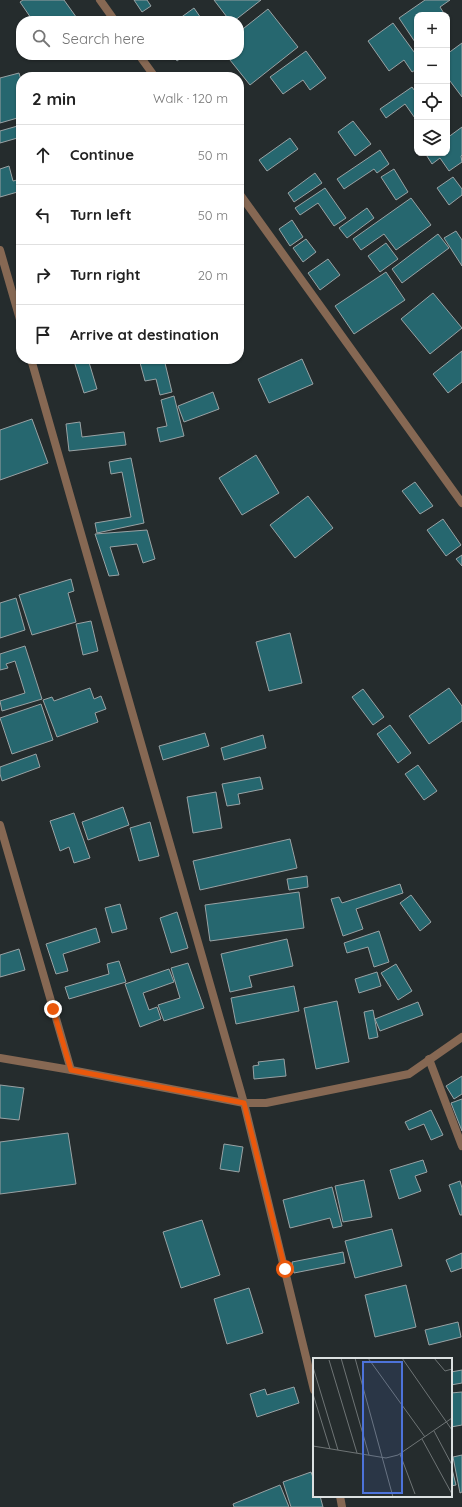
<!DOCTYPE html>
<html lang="en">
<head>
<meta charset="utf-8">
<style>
	:root { --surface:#fff; --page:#f6f6f6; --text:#222; --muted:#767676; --line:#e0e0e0 }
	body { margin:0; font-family:Quicksand,sans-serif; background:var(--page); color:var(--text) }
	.controls { position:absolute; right:12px; top:12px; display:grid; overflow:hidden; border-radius:8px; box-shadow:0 1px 3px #0004 }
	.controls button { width:36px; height:36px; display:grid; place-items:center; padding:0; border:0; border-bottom:1px solid var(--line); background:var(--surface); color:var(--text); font:20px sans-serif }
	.stop { position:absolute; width:12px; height:12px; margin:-9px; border:3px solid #ea580c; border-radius:50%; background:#fff }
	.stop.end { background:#ea580c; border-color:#fff; box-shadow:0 1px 4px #0008 }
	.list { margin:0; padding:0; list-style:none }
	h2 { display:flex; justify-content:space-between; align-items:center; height:52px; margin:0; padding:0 16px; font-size:17px }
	h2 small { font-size:13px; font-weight:400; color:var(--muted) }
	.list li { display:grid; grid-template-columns:26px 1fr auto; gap:12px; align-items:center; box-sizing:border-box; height:60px; padding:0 16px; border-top:1px solid var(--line) }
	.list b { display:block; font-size:15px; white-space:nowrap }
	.list em { font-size:13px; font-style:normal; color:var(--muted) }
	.icon { flex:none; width:22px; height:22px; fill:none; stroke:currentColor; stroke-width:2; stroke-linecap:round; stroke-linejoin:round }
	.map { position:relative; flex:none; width:462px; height:1507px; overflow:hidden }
	.search { position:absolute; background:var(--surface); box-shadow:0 1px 3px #0004; left:16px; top:16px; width:228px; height:44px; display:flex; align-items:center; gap:10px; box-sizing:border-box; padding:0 14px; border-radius:16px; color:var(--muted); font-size:15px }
	.panel { position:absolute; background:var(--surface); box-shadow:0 1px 3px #0004; left:16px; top:72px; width:228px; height:292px; border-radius:16px }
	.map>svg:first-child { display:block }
</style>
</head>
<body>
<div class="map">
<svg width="462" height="1507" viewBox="0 0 462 1507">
	<rect width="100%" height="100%" fill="#252c2d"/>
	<!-- building -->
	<g fill="#26676f" stroke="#99a2a4">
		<path d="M23,0H64L79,21H33L20,2Z"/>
		<path d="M134,0H147L151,6L142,12Z"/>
		<path d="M214,0H261L234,21H230Z"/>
		<path d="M425,0H450L440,7L445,15H417V40L415,42L399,18Z"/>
		<path d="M194,8L203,21H176Z"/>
		<path d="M268,9L298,47L250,85L226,55H239V32Z"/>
		<path d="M393,23L417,56V69L412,72L404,60L389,71L368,41Z"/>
		<path d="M462,43V97L447,77V54Z"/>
		<path d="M306,51L326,78L310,90L303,80L283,94L270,77Z"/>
		<path d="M173,55H185L177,61Z"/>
		<path d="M19,73L21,80V117L0,123V78Z"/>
		<path d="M412,87L417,94V121L405,104L386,118L380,109Z"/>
		<path d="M353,121L371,144L355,156L338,132Z"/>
		<path d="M21,125V137L0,143V131Z"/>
		<path d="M462,127V155L461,156L462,162L449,171L440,158L432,164L425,153H447V138Z"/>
		<path d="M290,138L298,149L267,171L259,160Z"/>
		<path d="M380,150L389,164L377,173L374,169L344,189L337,179Z"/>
		<path d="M9,166L13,181L21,179V191L0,197V169Z"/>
		<path d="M394,169L408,192L396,200L381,177Z"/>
		<path d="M315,173L322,183L294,202L288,193Z"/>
		<path d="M453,177L462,189V195L449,205L437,188Z"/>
		<path d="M325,188L346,218L334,226L318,203L300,215L295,208Z"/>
		<path d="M411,198L431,225L396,250L384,234L361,250L353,239Z"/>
		<path d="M367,208L374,218L347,238L339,228Z"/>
		<path d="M292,220L303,237L290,246L279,229Z"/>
		<path d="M456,231L462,240V266L444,238Z"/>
		<path d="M438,234L449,248L402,283L392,269Z"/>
		<path d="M306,239L316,252L303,262L293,248Z"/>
		<path d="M386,243L398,259L380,272L368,256Z"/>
		<path d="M328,259L340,275L320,290L308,273Z"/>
		<path d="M386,272L405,300L354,334L335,306Z"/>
		<path d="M433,293L462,328L430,354L401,319Z"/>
		<path d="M462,351V382L448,393L433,374Z"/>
		<path d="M80,359H88L97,389L84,393L74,361Z"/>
		<path d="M139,359H164L172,392L160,395L156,379L145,381Z"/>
		<path d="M302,359L313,384L269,403L258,379Z"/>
		<path d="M213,392L219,409L184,422L178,406Z"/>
		<path d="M174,396L184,436L160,442L157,428L167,426L161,400Z"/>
		<path d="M32,419L48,463L0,480V430Z"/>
		<path d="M80,422L82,437L124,432L126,445L69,451L66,424Z"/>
		<path d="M256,455L279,493L242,515L219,478Z"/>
		<path d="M131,458L144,523L97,533L95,523L131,517L122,472L111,474L109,462Z"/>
		<path d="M415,482L433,506L420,514L402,491Z"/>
		<path d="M308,496L333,528L295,558L270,525Z"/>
		<path d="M443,519L461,545L446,556L427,530Z"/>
		<path d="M147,530L155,559L143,563L137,544L110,547L119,575L109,576L95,534Z"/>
		<path d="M462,555V566L456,559Z"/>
		<path d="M71,579L74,591L68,593L76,622L32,635L19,595Z"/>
		<path d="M16,598L25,630L0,638V603Z"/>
		<path d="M91,621L98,651L83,655L76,624Z"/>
		<path d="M290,633L302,683L269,691L256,642Z"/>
		<path d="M25,646L42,699L2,711L0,701L25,693L15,661L6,664L8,668L0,670V654Z"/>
		<path d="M90,688L94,699L101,696L106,709L95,713L98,722L57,737L43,700L52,697L54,701Z"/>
		<path d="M449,688L462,706V721L429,744L409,716Z"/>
		<path d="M363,689L384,717L373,725L352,697Z"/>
		<path d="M41,704L53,740L12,754L0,718Z"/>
		<path d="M390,725L411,753L398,763L377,734Z"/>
		<path d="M205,733L209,746L163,760L159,746Z"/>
		<path d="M263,735L266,748L224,760L221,748Z"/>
		<path d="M36,754L40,767L2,781L0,774V767Z"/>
		<path d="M418,765L437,791L424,800L405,774Z"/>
		<path d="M260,777L263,789L238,794L240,804L227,806L222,784Z"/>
		<path d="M216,792L222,828L193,833L187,797Z"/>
		<path d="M123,807L129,825L88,840L82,822Z"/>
		<path d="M74,813L90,858L74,863L69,847L60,851L50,821Z"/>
		<path d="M150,822L159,856L139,861L130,828Z"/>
		<path d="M290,839L297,868L200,890L193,861Z"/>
		<path d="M307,876L308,887L289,890L287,879Z"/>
		<path d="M400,884L403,893L356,909L363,929L343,936L331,899L339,897L342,903Z"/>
		<path d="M299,892L304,928L210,941L205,905Z"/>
		<path d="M411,895L431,922L420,931L400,903Z"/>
		<path d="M120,904L127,929L112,933L105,908Z"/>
		<path d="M177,912L188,948L171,953L160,918Z"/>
		<path d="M96,928L100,942L63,954L68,971L56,974L46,944Z"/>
		<path d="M379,931L389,962L374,967L368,947L347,953L344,943Z"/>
		<path d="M287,939L293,966L249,976L252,987L230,992L221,954Z"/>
		<path d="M19,949L25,970L0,977V955Z"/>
		<path d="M119,961L126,982L69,999L65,987L109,974L107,964Z"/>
		<path d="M188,963L204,1008L164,1021L158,1005L180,998L171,968Z"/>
		<path d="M396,964L412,991L398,1000L381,973Z"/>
		<path d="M169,969L174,982L143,993L149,1010L157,1007L161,1019L140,1027L125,984Z"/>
		<path d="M377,972L381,986L359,993L355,979Z"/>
		<path d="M294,986L299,1011L236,1024L231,998Z"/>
		<path d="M337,1001L349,1062L316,1069L304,1008Z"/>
		<path d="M418,1002L423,1015L380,1031L375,1019Z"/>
		<path d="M373,1010L378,1037L369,1039L364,1012Z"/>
		<path d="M284,1059L286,1076L254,1079L253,1066L259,1065L258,1062Z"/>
		<path d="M462,1076V1094L454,1099L446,1086Z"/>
		<path d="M0,1085L24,1088L19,1120L0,1118Z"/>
		<path d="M462,1099V1131L451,1103Z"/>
		<path d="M431,1110L443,1135L431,1140L424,1124L409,1130L405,1122Z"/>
		<path d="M68,1133L76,1184L0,1194V1142Z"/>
		<path d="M224,1144L243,1147L239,1172L220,1169Z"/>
		<path d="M423,1160L427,1172L415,1176L421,1191L399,1199L390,1170Z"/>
		<path d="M364,1180L372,1217L343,1222L335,1186Z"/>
		<path d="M460,1181L462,1188V1215H460L449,1185Z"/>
		<path d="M332,1187L342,1226L333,1228L330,1218L290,1228L283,1200Z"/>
		<path d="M202,1220L220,1275L181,1288L163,1232Z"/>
		<path d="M392,1229L402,1266L355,1278L345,1241Z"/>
		<path d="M343,1252L345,1263L294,1273L292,1262Z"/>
		<path d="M462,1253V1268L451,1272L446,1260Z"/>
		<path d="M406,1285L416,1327L375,1337L365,1295Z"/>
		<path d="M249,1288L263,1333L227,1344L214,1299Z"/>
		<path d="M458,1322L461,1337L429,1345L425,1330Z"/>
		<path d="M462,1370V1383L451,1385V1372Z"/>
		<path d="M294,1387L299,1403L257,1417L250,1394L265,1389L267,1395Z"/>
		<path d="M462,1392V1425L451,1427V1393Z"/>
		<path d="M462,1455V1492L460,1493L453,1457Z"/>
		<path d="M451,1465L456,1485L451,1486Z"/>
		<path d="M311,1472L314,1480V1496H320L323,1507H291L283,1482Z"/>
		<path d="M280,1485L289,1507H234L233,1504Z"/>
	</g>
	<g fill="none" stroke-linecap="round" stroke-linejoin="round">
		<!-- minor -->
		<g stroke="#866853" stroke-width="8">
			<path d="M100,0L115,21"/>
			<path d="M139,55L155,77"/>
			<path d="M239,193L462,503"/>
			<path d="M0,250L21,323"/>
			<path d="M31,359L244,1103L314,1390"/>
			<path d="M0,825L71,1070"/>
			<path d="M429,1059L462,1146"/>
			<path d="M340,1496L342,1507"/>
		</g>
		<!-- tertiary -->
		<path stroke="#866853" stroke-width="8" d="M0,1058L71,1070L244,1103H266L409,1074L462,1037"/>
	</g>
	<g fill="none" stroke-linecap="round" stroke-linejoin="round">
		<!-- route -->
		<path stroke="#ea580c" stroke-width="5" d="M53,1009L71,1070L244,1103L285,1269"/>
	</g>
	<!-- overview -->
	<g transform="translate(313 1358)">
		<rect width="139" height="139" fill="#252c2d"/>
		<path fill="none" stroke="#6e7475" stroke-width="1" d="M28,0L56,97M42,0L80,139M55,0L112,79M89,0L139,72M121,0L132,13L139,11M16,2L44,95M0,9L25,92M0,36L17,91M121,73L139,107M109,81L139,136M0,88L73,100L85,97L139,60M87,96L102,136"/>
		<path fill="#4d73da" fill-opacity="0.15" stroke="#4d73da" stroke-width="2" d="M50,4H89V135H50Z"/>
		<rect width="139" height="139" fill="none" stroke="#dce1e1" stroke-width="2"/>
	</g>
</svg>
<div class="controls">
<button>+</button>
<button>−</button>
<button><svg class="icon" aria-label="locate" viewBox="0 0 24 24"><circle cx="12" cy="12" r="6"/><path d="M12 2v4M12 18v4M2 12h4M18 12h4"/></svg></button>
<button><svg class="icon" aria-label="layers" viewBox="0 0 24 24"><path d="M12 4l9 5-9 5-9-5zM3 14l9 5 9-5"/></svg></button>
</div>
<div class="stop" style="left:285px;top:1269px"></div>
<div class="stop end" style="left:53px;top:1009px"></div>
<div class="search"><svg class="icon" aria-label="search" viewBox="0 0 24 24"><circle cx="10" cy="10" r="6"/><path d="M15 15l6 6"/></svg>Search here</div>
<section class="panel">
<h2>2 min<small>Walk · 120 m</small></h2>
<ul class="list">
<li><svg class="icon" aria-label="ahead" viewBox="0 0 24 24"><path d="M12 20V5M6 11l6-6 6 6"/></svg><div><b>Continue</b></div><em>50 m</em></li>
<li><svg class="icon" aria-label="left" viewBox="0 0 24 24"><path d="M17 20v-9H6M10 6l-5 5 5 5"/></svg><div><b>Turn left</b></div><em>50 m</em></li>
<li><svg class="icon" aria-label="right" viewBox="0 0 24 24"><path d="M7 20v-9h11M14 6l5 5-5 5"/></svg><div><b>Turn right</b></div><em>20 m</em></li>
<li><svg class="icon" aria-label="arrive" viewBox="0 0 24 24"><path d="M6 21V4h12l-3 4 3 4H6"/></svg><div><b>Arrive at destination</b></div></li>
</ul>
</section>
</div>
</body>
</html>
